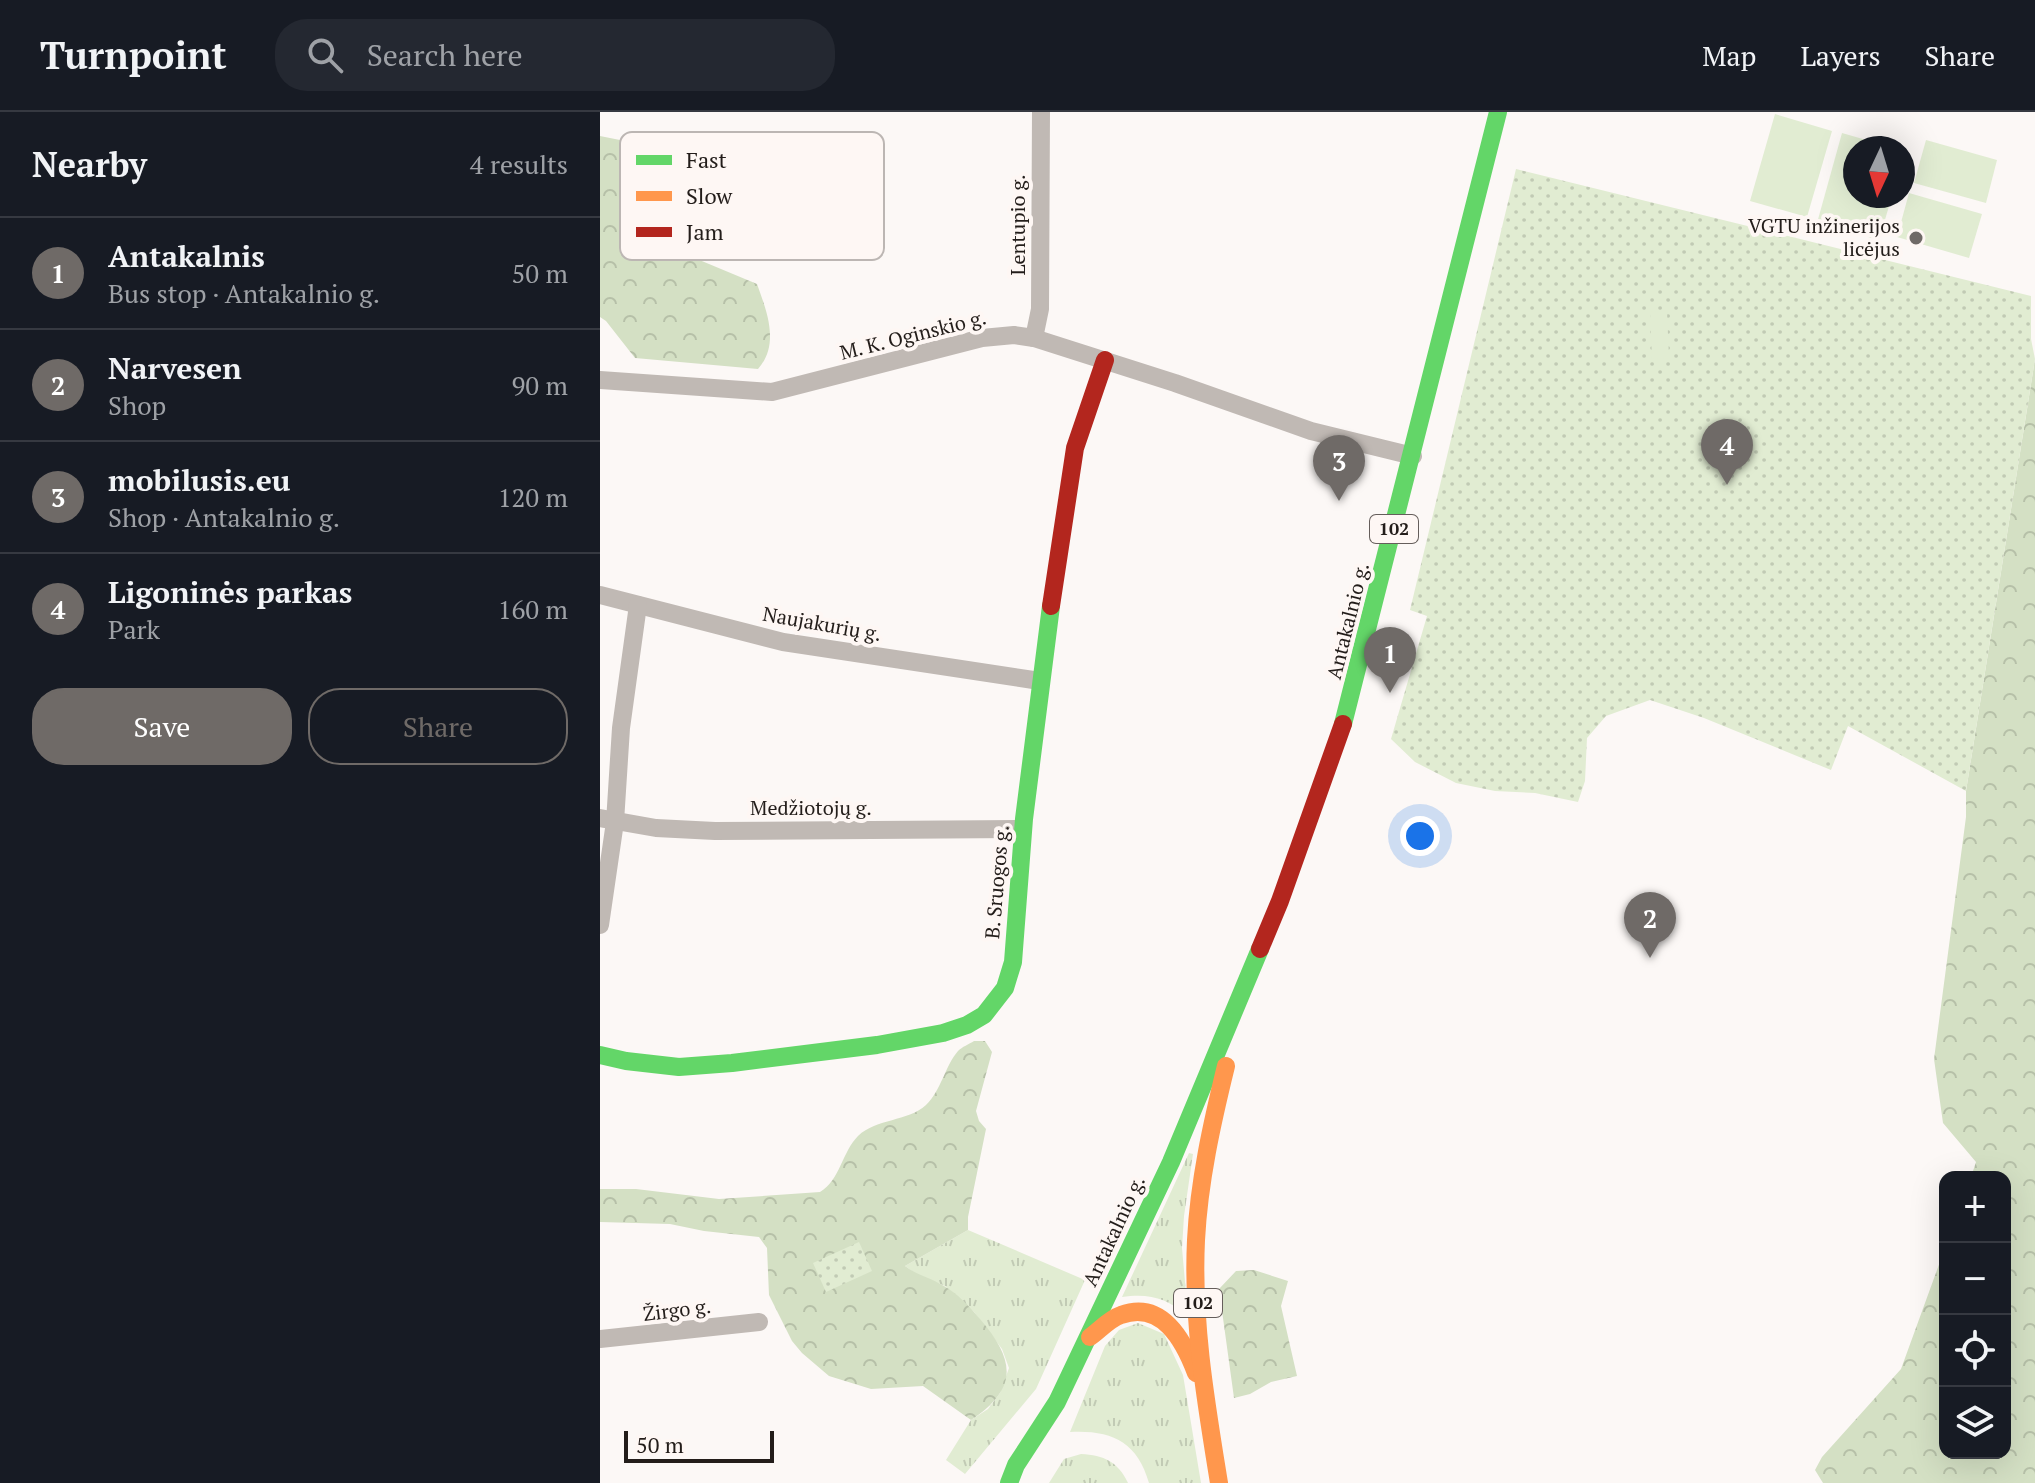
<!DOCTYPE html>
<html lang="en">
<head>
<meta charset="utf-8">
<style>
	:root { --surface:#171b24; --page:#242831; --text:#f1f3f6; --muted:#9ea1a6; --line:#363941; --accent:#6f6a67 }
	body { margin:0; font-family:"PT Serif",serif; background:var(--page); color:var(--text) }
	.controls { position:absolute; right:24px; bottom:24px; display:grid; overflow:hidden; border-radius:16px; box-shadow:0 8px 32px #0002 }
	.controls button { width:72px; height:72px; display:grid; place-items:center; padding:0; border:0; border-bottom:2px solid var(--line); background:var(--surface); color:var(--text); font:40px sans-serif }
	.compass { position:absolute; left:1243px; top:24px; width:72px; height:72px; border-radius:50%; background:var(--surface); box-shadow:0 8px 32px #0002; rotate:184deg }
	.scale { position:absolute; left:24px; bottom:20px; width:150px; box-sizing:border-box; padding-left:8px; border:4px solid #231d1a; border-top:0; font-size:22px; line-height:28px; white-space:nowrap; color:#231d1a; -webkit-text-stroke:6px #fef7f4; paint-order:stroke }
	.you { position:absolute; left:820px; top:724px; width:28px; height:28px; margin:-20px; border:6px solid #fff; border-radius:50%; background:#1a73e8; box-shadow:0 0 0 12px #1a73e833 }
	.badge { display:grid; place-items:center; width:52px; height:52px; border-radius:50%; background:var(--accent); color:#fff; font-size:26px; font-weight:700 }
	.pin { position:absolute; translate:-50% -66px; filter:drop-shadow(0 2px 4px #0008) }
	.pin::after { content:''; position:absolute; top:42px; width:28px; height:24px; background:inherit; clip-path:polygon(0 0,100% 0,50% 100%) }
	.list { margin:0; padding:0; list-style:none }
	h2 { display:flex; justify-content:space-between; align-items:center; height:104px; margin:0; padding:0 32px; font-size:34px }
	h2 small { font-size:26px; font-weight:400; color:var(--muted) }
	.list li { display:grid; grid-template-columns:52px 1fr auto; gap:24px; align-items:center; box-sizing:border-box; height:112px; padding:0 32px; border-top:2px solid var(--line) }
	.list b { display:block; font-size:30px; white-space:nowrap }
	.list p { margin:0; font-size:26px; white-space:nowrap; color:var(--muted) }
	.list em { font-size:26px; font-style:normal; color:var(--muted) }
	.actions { display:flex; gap:16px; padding:24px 32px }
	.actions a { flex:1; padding:18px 0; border:2px solid var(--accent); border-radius:32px; text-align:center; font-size:28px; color:var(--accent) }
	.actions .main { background:var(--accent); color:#fff }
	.icon { flex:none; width:44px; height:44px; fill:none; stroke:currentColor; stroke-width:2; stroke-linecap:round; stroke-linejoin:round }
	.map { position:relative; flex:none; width:1435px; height:1371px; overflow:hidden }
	header { display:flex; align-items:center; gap:48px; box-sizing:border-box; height:112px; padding:0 40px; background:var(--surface); border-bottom:2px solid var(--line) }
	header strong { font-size:38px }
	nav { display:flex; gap:44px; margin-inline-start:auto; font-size:28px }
	.search { width:560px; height:72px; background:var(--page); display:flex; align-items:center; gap:20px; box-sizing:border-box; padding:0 28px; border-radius:32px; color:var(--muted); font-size:30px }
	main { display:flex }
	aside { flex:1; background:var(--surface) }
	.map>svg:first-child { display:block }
</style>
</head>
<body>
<header>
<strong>Turnpoint</strong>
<div class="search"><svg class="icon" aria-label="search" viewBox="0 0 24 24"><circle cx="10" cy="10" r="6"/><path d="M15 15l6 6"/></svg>Search here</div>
<nav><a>Map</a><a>Layers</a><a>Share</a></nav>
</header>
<main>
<aside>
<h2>Nearby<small>4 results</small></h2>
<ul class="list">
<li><span class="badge">1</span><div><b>Antakalnis</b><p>Bus stop · Antakalnio g.</p></div><em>50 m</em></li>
<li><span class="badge">2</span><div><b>Narvesen</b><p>Shop</p></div><em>90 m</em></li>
<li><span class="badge">3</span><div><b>mobilusis.eu</b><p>Shop · Antakalnio g.</p></div><em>120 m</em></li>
<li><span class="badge">4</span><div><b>Ligoninės parkas</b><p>Park</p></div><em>160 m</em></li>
</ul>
<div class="actions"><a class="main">Save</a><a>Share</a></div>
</aside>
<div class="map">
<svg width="1435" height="1371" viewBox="0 0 1435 1371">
	<defs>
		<pattern id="grass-tufts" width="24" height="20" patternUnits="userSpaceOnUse" patternTransform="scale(2)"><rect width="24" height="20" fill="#e1ecd2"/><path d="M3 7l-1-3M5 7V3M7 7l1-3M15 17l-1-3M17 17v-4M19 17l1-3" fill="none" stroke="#c1cab4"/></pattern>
		<pattern id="forest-crowns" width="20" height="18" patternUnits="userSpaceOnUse" patternTransform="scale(2)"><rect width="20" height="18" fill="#d4e0c4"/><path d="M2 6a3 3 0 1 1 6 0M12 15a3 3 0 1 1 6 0" fill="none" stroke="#b6c0a8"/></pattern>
		<pattern id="park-dots" width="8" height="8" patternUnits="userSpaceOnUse" patternTransform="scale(2)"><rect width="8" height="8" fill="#e1ecd2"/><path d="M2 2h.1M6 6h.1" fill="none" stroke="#c1cab4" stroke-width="1.8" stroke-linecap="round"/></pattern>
	</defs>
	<rect width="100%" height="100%" fill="#fcf8f6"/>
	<!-- grass -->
	<g fill="url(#grass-tufts)">
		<path d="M589,1041L593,1042L584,1104L582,1136L588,1204C567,1186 549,1181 522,1185Z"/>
		<path d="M368,1118L485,1168L436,1277L365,1362L346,1348L371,1308L388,1297L400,1281L409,1256L402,1237L374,1200L345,1174L318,1163L305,1154Z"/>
		<path d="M538,1211L564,1222L583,1263L601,1371H549C537,1329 511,1318 470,1320L505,1234L519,1218Z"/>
		<path d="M481,1342C504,1343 518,1350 528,1371H449L464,1347Z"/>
	</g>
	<!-- forest -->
	<g fill="url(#forest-crowns)">
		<path d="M0,24L35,31L42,53L29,101L49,127L157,172C167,200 180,232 158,257L35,246L6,209L0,205Z"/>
		<path d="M1435,247V1371H1223L1215,1358L1222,1345L1301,1257L1345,1136V1341H1405V1065H1371L1376,1050L1343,1011L1334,947L1366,705V679Z"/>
		<path d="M374,929H385L392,940L376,999L379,1009L386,1017L368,1105V1118L305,1154C317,1163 331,1166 344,1174C357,1181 370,1195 380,1207C415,1248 419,1276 371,1308L323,1274L271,1277L229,1264L202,1241L192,1229L169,1183L167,1136L159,1125L104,1119L70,1112L0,1110V1077H36L119,1087L220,1080C240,1068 242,1040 258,1024C277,1006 307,1010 326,993C341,979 345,954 358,939C362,935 369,932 374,929Z"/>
		<path d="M654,1158L688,1169L681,1194L697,1264L671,1270L650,1282L634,1286L619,1177L636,1159Z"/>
	</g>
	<!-- park -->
	<g fill="url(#park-dots)">
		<path d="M916,57L1431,184V227L1435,247L1366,679L1248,614L1231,658L1104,606L1050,588L1006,604L987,626L985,669L978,690L935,681L895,679L856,671L815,650L791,627L827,504L810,498Z"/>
		<path d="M259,1130L272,1159L226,1180L213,1151Z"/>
	</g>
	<!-- pitch -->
	<g fill="#e1ecd2">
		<path d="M1175,2L1232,19L1207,105L1150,89Z"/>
		<path d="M1242,21L1294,36H1255V84H1292L1279,128L1217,111Z"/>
		<path d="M1326,28L1397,48L1386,91L1314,71Z"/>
		<path d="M1309,81L1382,102L1369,146L1297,125Z"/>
		<path d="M1067,199L1069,246L1052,247L1050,200Z"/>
	</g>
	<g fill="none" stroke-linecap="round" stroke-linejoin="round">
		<!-- street -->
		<g stroke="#c0b9b4" stroke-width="18">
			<path d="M434,226L440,197L441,0"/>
			<path d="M0,268L172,280L382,226L414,223L434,226L575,271L711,319L813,344"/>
			<path d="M0,483L183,530L440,569"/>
			<path d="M0,706L56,716L115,719L423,717"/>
			<path d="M0,813L15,710L21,616L38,493"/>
			<path d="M0,1227L159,1210"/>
		</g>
		<!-- fast -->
		<g stroke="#63d668" stroke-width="18">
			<path d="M743,612L898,0"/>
			<path d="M0,943L26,949L79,955L132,951L277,933L343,921L367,913L384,903L405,876L413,850L424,707L451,494"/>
			<path d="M409,1371L416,1353L457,1290L571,1050L660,837"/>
		</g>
		<!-- slow -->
		<g stroke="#ff974d" stroke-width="18">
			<path d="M490,1225C500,1218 509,1207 521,1203C562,1188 584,1229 596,1261"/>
			<path d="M619,1371C606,1291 592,1210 596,1128C599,1069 612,1011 626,954"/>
		</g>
		<!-- jam -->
		<g stroke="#b3261e" stroke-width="18">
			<path d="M451,494L475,336L505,248"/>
			<path d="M660,837L680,789L743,612"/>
		</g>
	</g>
	<!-- markers -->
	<circle fill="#6f6a67" stroke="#fef7f4" stroke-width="3" cx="1316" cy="126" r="8"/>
	<g text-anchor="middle" stroke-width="8" stroke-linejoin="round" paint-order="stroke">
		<!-- shield labels -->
		<g fill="#fef7f4" stroke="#655e5b" stroke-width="2">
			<rect x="770" y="403" width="48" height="28" rx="6"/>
			<rect x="574" y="1177" width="48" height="28" rx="6"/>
		</g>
		<g font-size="18" font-weight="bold" fill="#231d1a">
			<text x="794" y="423">102</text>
			<text x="598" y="1197">102</text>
		</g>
		<!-- street labels -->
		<g font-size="20" fill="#231d1a" stroke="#fef7f4">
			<text transform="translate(418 113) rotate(-90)" y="7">Lentupio g.</text>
			<text transform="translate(313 223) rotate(-14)" y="7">M. K. Oginskio g.</text>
			<text transform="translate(748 509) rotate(-76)" y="7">Antakalnio g.</text>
			<text transform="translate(222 512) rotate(10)" y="7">Naujakurių g.</text>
			<text x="211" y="703">Medžiotojų g.</text>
			<text transform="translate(397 770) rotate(-85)" y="7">B. Sruogos g.</text>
			<text transform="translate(514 1119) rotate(-65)" y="7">Antakalnio g.</text>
			<text transform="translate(77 1198) rotate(-7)" y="7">Žirgo g.</text>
		</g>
		<!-- poi labels -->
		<g font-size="20" fill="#231d1a" stroke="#fef7f4" text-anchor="end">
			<text x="1300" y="121">VGTU inžinerijos<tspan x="1300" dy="23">licėjus</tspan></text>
		</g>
	</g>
	<!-- legend -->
	<rect x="20" y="20" width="264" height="128" rx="12" fill="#fef7f4" stroke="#bcb6b3" stroke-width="2"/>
	<rect x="36" y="43" width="36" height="10" fill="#63d668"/>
	<rect x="36" y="79" width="36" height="10" fill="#ff974d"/>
	<rect x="36" y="115" width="36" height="10" fill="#b3261e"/>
	<g font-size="22" fill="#231d1a">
		<text x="86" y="56">Fast</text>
		<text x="86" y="92">Slow</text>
		<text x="86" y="128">Jam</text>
	</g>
</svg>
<div class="controls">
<button>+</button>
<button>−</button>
<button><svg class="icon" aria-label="locate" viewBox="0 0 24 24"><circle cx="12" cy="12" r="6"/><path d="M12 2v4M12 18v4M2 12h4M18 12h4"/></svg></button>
<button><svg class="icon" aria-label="layers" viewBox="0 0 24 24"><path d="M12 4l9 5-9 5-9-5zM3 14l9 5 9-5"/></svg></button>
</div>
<svg class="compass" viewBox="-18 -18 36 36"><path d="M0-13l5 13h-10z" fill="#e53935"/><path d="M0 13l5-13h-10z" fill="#9ea1a6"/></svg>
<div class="scale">50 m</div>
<div class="you"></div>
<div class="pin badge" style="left:790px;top:581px">1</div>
<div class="pin badge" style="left:1050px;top:846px">2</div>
<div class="pin badge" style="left:739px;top:389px">3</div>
<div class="pin badge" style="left:1127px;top:373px">4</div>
</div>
</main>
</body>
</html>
